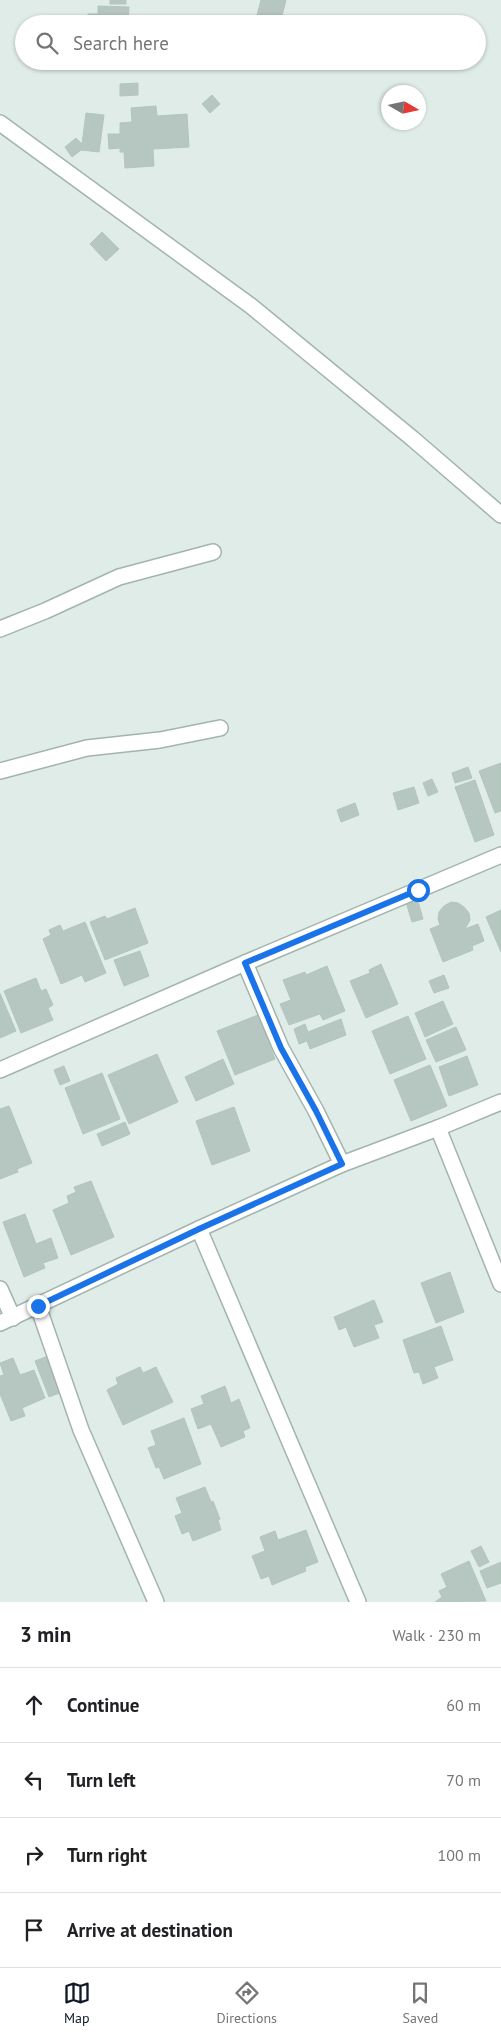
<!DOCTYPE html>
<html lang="en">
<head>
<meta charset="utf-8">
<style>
	:root { --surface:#fff; --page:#f6f6f6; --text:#202124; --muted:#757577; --line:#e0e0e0; --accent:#111827 }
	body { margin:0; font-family:"PT Sans",sans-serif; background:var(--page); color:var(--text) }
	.compass { position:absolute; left:381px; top:85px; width:45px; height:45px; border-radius:50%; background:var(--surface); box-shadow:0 1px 4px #0004; rotate:99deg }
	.stop { position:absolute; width:15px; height:15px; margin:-11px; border:4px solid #1a73e8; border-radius:50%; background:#fff }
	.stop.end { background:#1a73e8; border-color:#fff; box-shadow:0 1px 5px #0008 }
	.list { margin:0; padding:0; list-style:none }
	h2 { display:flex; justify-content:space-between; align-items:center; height:65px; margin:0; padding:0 20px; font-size:21px }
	h2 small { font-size:16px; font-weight:400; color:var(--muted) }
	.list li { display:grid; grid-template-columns:32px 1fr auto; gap:15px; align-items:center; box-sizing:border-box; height:75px; padding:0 20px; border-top:1px solid var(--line) }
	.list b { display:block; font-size:19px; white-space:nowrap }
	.list em { font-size:16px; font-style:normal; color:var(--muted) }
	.icon { flex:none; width:28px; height:28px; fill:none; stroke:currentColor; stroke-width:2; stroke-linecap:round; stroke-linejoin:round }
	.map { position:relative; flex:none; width:501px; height:1602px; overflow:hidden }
	.search { position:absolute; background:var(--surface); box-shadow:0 1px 4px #0004; left:15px; right:15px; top:15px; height:55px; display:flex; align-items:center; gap:12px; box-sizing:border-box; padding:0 18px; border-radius:28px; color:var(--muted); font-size:19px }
	.sheet { height:365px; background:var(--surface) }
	nav { display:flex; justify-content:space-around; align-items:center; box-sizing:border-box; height:70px; border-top:1px solid var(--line); background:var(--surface); font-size:14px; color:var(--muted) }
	nav a { display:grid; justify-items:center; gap:2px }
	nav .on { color:var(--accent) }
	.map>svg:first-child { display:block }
</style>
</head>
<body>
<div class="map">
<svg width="501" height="1602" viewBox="0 0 501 1602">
	<rect width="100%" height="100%" fill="#e0ece7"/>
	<!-- building -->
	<g fill="#b5c7c0" stroke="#b2c6be">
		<rect x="110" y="0" width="16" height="4"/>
		<path d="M261,0H286L280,24H247L248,17L256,19Z"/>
		<path d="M98,6L129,7L128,24H87L88,14H98Z"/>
		<path d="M94,61H127V64L94,63Z"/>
		<path d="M256,61H287L285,69Z"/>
		<path d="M138,83V95L120,96V84Z"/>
		<path d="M212,95L220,104L210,113L202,104Z"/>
		<path d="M156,106L157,116L187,114L189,147L153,149L154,166L125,168L124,152H120V148L109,149L108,134H120V123L132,122L131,108Z"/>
		<path d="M86,113L104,115L99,152L81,150L72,157L65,147L76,138L82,144Z"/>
		<path d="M102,232L119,249L106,261L90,244Z"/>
		<path d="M501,763V811L495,813L479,771Z"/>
		<path d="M468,767L472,778L455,783L452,773Z"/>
		<path d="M432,779L438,792L428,796L423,783Z"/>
		<path d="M475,780L494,835L475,842L455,787Z"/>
		<path d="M414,787L419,803L398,810L393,793Z"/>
		<path d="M355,803L359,815L341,822L337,810Z"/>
		<path d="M417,898L423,919L412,922L406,902Z"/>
		<path d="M451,902L458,903L464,907L469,913L470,920L465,929L478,924L484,941L472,946L473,950L443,962L430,929L440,925L438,919L439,912L444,906Z"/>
		<path d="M135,908L148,943L105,960L90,922L105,916L107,919Z"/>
		<path d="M501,910V952L486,917Z"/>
		<path d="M85,922L106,973L85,982L82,975L61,984L43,939L51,935L49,930L60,925L63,931Z"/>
		<path d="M140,951L149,976L124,986L114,960Z"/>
		<path d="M381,964L398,1004L366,1018L350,981L370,973L369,970Z"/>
		<path d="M327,966L345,1011L323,1020L320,1014L289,1025L280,1004L291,1000L283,980L305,972L306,975Z"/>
		<path d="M444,975L449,988L434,993L429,981Z"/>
		<path d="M36,978L41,991L46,989L53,1005L48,1008L53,1020L21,1033L4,991Z"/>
		<path d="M0,993L16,1031L0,1038Z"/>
		<path d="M443,1001L453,1024L425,1037L415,1013Z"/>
		<path d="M258,1015L275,1059L235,1075L217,1031Z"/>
		<path d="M408,1016L426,1059L390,1074L372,1031Z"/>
		<path d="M341,1019L346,1035L310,1049L307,1041L299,1044L294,1029L305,1024L308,1032Z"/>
		<path d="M456,1027L466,1050L436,1062L426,1040Z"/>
		<path d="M157,1054L178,1102L129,1124L108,1075Z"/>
		<path d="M467,1056L478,1085L449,1096L439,1067Z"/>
		<path d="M223,1059L234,1084L196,1101L185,1077Z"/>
		<path d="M430,1065L447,1106L411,1121L394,1080Z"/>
		<path d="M64,1066L70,1081L60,1085L54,1070Z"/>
		<path d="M102,1073L120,1119L83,1134L65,1088Z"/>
		<path d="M9,1106L32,1163L17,1169L18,1172L0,1179V1109Z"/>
		<path d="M234,1107L250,1151L212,1165L196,1121Z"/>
		<path d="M125,1122L130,1134L102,1146L97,1134Z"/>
		<path d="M91,1181L114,1237L71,1255L53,1210L69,1203L67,1196L76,1192L74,1187Z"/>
		<path d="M25,1214L36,1244L51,1238L58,1258L43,1263L45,1268L24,1277L3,1222Z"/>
		<path d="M450,1272L464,1312L436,1323L421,1283Z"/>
		<path d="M374,1300L383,1322L374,1325L379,1338L354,1347L346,1327L339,1330L334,1317Z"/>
		<path d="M441,1326L453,1360L434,1367L438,1378L423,1384L419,1372L414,1373L403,1340Z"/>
		<path d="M48,1356L62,1392L49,1397L35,1361Z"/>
		<path d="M13,1358L20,1375L34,1370L45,1398L22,1408L25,1416L11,1421L0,1394V1376L4,1375L0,1363Z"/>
		<path d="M140,1367L143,1373L156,1367L173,1402L123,1425L107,1390L118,1384L116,1378Z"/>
		<path d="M225,1386L231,1403L239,1399L250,1428L243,1431L245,1437L221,1447L211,1424L198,1429L191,1409L204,1404L201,1396Z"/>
		<path d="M184,1418L201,1464L164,1479L159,1467L156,1468L148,1448L156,1445L151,1431Z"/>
		<path d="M205,1487L211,1502L213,1501L220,1519L218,1520L221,1530L193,1541L189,1531L182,1534L175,1516L182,1513L176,1498Z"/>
		<path d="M306,1530L318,1562L305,1567L306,1571L272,1585L269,1576L261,1579L252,1556L265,1551L260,1537L275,1531L278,1540Z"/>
		<path d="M481,1546L489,1562L479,1567L471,1551Z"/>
		<path d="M469,1561L486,1601L435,1602L442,1597L439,1591L447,1587L441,1574Z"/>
		<path d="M501,1562V1583L487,1588L480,1571Z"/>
	</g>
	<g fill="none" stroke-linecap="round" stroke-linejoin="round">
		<!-- minor casing -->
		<g stroke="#a3b4ae" stroke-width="18">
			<g id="minor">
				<path d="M0,123L251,306L413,439L501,515"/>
				<path d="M0,629L45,611L119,577L213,552"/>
				<path d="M0,771L87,748L160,740L220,728"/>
				<path d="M245,963L281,1048L316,1111L342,1164"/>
				<path d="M0,1070L245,963L501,855"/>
				<path d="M438,1128L501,1284"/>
				<path d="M199,1229L358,1602"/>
				<path d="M0,1289L13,1318"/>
				<path d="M38,1306L81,1430L156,1602"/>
				<path d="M0,1323L199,1229L342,1164L438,1128L501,1102"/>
			</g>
		</g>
		<!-- minor -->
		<use href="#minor" stroke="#fff" stroke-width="15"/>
	</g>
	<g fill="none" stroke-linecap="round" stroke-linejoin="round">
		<!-- route -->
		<path stroke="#1a73e8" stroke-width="6" d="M38,1306L199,1229L342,1164L316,1111L281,1048L245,963L418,890"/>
	</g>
</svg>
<svg class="compass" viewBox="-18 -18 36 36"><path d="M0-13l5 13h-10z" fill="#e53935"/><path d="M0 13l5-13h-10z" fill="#757577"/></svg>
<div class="stop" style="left:418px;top:890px"></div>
<div class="stop end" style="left:38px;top:1306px"></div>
<div class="search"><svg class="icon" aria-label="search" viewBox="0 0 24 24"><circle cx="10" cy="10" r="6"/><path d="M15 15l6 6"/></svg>Search here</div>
</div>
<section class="sheet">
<h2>3 min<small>Walk · 230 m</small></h2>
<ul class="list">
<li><svg class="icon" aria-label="ahead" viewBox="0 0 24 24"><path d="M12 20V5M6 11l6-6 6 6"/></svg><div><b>Continue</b></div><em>60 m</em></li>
<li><svg class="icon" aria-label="left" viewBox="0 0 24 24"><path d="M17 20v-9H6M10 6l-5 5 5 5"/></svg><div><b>Turn left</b></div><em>70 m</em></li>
<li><svg class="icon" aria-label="right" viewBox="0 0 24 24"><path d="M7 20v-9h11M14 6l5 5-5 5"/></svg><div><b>Turn right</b></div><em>100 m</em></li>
<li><svg class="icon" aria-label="arrive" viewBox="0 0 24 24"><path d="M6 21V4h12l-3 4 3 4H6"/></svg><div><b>Arrive at destination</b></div></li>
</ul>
</section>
<nav>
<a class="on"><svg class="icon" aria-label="map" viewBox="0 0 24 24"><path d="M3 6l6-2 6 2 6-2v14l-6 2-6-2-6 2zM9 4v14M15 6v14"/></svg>Map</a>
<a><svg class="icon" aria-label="directions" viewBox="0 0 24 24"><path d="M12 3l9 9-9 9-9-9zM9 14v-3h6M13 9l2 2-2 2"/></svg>Directions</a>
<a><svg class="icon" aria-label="saved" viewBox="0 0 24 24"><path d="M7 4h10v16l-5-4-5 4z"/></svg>Saved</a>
</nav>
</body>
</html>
